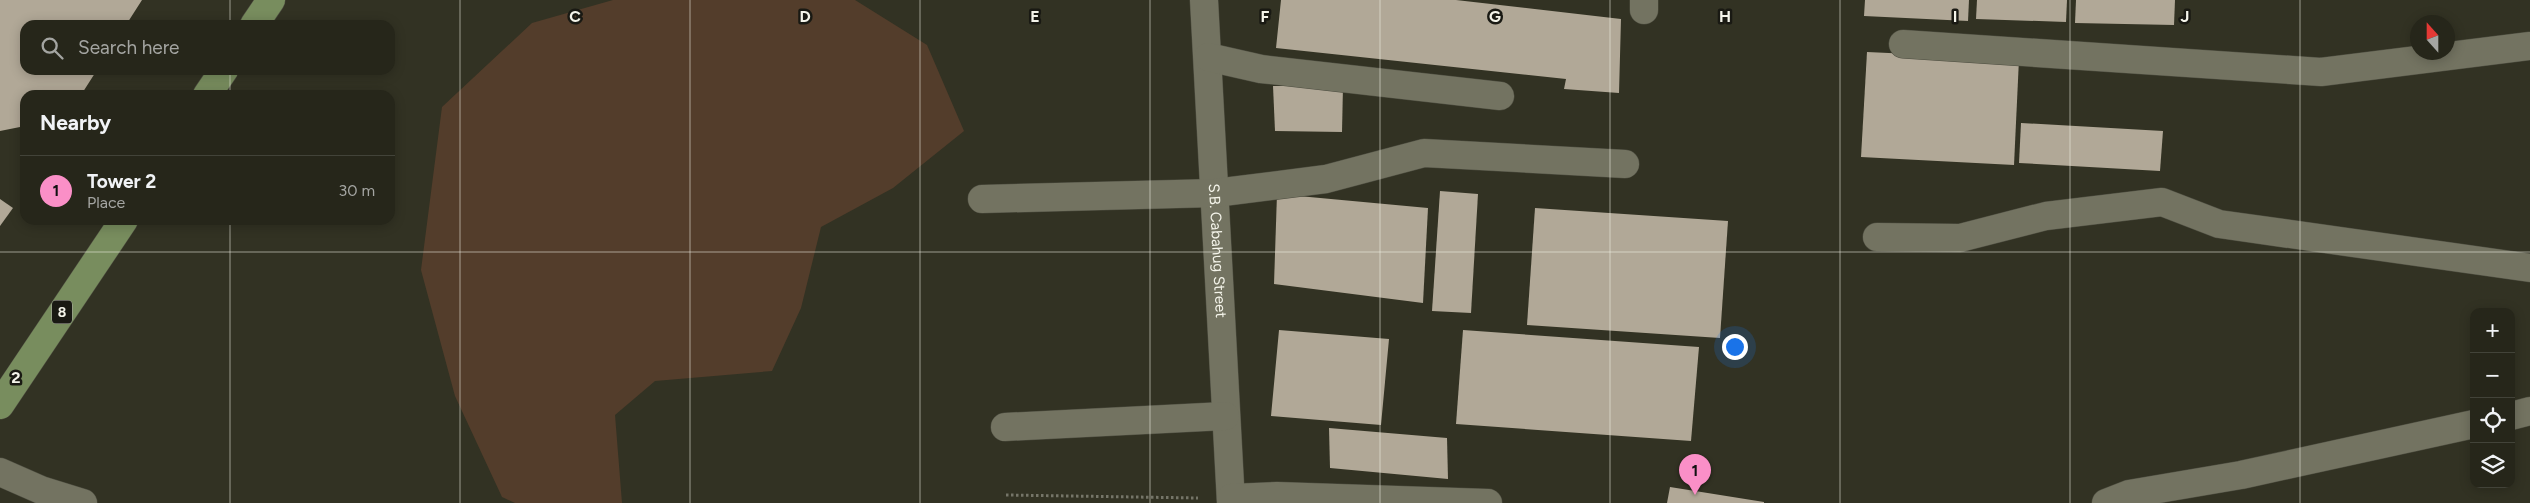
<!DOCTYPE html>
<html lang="en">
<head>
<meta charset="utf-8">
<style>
	:root { --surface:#26261a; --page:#2e2e23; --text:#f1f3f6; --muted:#a4a5a2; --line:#424339; --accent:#fa8fc7 }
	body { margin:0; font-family:Figtree,sans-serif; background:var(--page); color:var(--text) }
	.controls { position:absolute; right:15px; bottom:15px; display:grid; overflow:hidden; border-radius:10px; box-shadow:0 2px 12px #0003 }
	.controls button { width:45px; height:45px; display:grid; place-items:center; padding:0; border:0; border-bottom:1px solid var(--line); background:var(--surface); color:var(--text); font:25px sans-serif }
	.compass { position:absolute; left:2410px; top:15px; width:45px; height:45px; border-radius:50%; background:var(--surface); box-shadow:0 2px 12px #0003; rotate:339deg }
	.you { position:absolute; left:1734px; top:346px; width:18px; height:18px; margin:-12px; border:4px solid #fff; border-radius:50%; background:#1a73e8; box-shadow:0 0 0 8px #1a73e833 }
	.badge { display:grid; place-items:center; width:32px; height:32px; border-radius:50%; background:var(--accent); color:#111; font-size:16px; font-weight:700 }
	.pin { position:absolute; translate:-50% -41px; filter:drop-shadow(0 1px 2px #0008) }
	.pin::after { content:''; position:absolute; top:26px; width:18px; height:15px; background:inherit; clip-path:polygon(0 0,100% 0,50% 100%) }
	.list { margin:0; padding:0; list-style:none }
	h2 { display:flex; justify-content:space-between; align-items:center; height:65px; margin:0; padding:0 20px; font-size:21px }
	h2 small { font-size:16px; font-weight:400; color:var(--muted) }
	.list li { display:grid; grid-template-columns:32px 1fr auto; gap:15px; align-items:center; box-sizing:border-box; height:70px; padding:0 20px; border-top:1px solid var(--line) }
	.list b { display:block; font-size:19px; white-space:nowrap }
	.list p { margin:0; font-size:16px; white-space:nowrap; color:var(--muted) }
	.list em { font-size:16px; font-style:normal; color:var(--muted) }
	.icon { flex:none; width:28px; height:28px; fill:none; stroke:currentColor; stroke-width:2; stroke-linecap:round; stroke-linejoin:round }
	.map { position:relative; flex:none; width:2530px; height:503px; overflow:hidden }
	.search { position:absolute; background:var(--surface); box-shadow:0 2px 12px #0003; left:20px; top:20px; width:375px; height:55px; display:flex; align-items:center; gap:12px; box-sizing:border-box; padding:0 18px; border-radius:15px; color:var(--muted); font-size:19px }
	.panel { position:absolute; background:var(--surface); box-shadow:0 2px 12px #0003; left:20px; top:90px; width:375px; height:135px; border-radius:15px }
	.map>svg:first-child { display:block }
</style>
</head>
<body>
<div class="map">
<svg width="2530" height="503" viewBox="0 0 2530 503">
	<rect width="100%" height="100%" fill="#323223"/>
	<!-- green -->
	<path fill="#533d2b" d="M613,0H855L927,45L964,131L893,188L821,227L801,308L772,371L655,381L615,415L622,503H515L502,497L455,396L421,270L442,107L532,23Z"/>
	<!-- building -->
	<g fill="#b1a897">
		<path d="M0,0H142L126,25H25V70H97L81,95H25V126L0,131Z"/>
		<path d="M1281,0H1456L1621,19L1619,93L1564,89L1566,79L1276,48Z"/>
		<path d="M1865,0H1969L1968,21L1864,16Z"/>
		<path d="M1977,0H2067L2066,22L1976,19Z"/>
		<path d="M2076,0H2175L2174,25L2075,23Z"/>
		<path d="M1867,52L2019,59L2014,165L1861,157Z"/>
		<path d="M1273,86H1343L1342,132L1275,131Z"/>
		<path d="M2021,123L2163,131L2160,171L2019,163Z"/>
		<path d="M1440,191L1478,194L1471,313L1432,311Z"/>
		<path d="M1277,194L1428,208L1423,303L1274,284Z"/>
		<path d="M0,199L13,208L0,226Z"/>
		<path d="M1535,208L1728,221L1720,338L1527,325Z"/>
		<path d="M1279,330L1389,339L1381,425L1271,416Z"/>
		<path d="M1463,330L1699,347L1691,441L1456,424Z"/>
		<path d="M1329,428L1447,438L1448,479L1330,468Z"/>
		<path d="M1670,487L1764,502V503H1667Z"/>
	</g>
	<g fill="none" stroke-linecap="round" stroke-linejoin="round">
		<!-- minor casing -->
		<g stroke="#4e4e41" stroke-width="29">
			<g id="minor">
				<path id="s1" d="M1204,0L1231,503"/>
				<path d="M1644,10V0"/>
				<path d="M1903,44L2321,72L2530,46"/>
				<path d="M1208,57L1261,69L1500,96"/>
				<path d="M982,199L1215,193L1326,179L1424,153L1625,164"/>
				<path d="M1877,237L1960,238L2046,216L2162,202L2219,224L2530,268"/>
				<path d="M2511,416L2530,411"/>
				<path d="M1005,427L1225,416"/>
				<path d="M0,472L41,490L83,503"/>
				<path d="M1231,498L1277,496L1488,503"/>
				<path d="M2106,503L2129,494L2241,475L2474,424"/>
			</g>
		</g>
		<!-- major casing -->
		<g stroke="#4e4e41" stroke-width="29">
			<g id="major">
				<path d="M254,25L271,0"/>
				<path d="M207,95L224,70"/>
				<path d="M0,405L124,220"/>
			</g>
		</g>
		<!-- path -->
		<path stroke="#757568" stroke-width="3" stroke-dasharray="2.5 2.5" stroke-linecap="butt" d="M1006,495L1198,498"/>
		<!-- minor -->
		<use href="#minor" stroke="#737361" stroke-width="28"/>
		<!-- major -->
		<use href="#major" stroke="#788d5e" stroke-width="28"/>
	</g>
	<!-- grid -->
	<path fill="none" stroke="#f4f4ea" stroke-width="1" stroke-opacity="0.55" d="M230,0V25M460,0V503M690,0V503M920,0V503M1150,0V503M1380,0V503M1610,0V503M1840,0V503M2070,0V503M2300,0V503M230,70V95M230,220V503M0,252H2530"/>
	<g text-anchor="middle" stroke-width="5" stroke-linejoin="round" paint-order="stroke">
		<!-- shield labels -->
		<rect fill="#191913" stroke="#b2b2aa" stroke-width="1" x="52" y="300.5" width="20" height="23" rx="4"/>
		<g font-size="14" font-weight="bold" fill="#f4f4ea">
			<text x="62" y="317">8</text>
		</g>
		<!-- street labels -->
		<g font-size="15" fill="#f4f4ea" stroke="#191913">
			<text dy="5" stroke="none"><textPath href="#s1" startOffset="251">S.B. Cabahug Street</textPath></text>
		</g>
	</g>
	<g font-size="16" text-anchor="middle" font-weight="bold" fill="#f4f4ea" stroke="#191913" stroke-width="5" stroke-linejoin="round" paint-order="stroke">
		<text x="575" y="22">C</text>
		<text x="805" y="22">D</text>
		<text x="1035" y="22">E</text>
		<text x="1265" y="22">F</text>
		<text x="1495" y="22">G</text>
		<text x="1725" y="22">H</text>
		<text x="1955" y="22">I</text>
		<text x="2185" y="22">J</text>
		<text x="16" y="383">2</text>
	</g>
</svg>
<div class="controls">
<button>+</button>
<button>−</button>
<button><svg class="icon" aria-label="locate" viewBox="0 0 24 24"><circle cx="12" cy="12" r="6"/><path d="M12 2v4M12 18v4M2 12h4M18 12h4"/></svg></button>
<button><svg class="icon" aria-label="layers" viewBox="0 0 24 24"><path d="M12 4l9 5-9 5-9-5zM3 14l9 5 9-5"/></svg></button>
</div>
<svg class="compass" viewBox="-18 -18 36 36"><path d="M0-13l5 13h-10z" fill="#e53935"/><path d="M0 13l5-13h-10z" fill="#a4a5a2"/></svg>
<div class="you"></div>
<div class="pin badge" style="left:1695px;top:495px">1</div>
<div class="search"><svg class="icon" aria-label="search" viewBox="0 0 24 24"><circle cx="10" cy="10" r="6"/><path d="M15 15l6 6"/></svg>Search here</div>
<section class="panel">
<h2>Nearby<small></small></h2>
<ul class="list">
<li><span class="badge">1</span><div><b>Tower 2</b><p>Place</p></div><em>30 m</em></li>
</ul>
</section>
</div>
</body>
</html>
